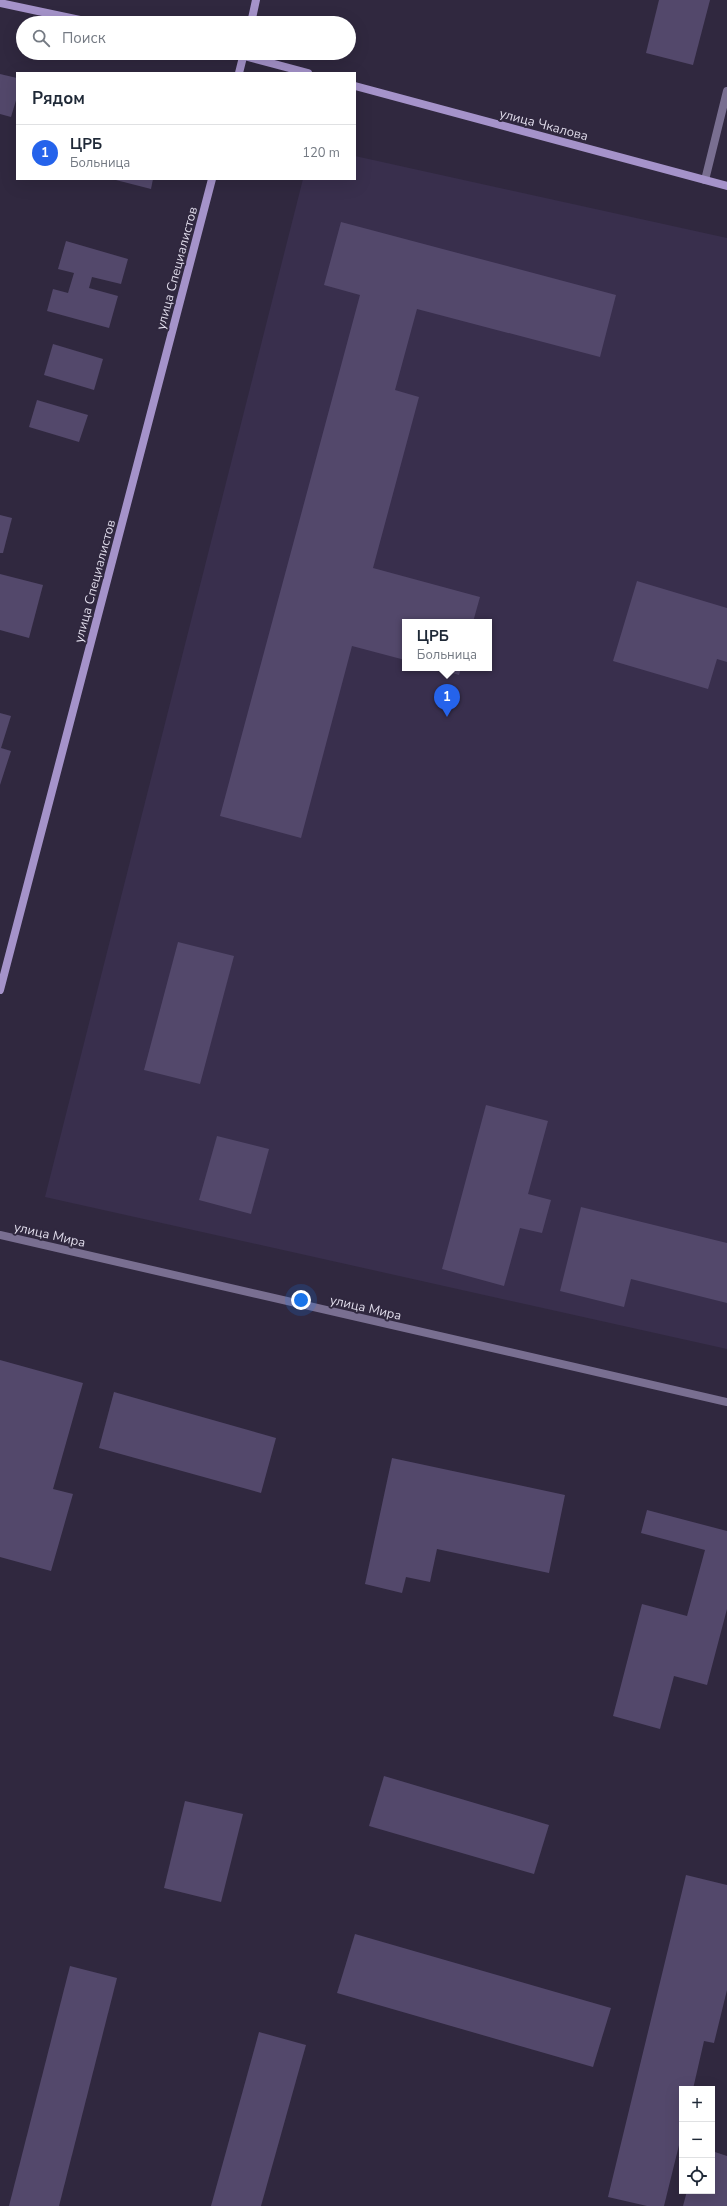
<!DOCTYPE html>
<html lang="ru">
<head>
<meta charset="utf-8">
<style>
	:root { --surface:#fff; --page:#f6f6f7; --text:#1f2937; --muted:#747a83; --line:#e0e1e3; --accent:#2563eb }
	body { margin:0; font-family:"Nunito Sans",sans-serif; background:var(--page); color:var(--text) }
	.controls { position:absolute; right:12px; bottom:12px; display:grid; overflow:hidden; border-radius:0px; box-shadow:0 4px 16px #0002 }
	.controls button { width:36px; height:36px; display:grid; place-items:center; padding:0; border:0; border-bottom:1px solid var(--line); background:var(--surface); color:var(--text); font:20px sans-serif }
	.you { position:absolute; left:301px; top:1300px; width:14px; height:14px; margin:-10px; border:3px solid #fff; border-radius:50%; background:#1a73e8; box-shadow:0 0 0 6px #1a73e833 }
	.badge { display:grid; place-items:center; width:26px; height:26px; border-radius:50%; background:var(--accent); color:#fff; font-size:13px; font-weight:700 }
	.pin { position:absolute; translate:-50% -33px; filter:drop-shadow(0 1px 2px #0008) }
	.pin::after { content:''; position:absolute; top:21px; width:14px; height:12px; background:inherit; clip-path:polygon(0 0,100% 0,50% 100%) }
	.popup { position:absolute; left:402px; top:619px; width:90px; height:52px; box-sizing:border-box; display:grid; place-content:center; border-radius:0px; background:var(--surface); filter:drop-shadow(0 1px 3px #0005); font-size:13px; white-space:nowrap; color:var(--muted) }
	.popup b { font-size:15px; color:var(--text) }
	.popup::after { content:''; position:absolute; left:50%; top:100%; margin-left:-8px; border:8px solid transparent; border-top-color:var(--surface) }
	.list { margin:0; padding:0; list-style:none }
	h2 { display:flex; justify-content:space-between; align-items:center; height:52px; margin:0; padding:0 16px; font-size:17px }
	h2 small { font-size:13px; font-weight:400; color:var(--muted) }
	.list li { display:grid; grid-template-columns:26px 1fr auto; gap:12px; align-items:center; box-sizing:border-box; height:56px; padding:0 16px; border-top:1px solid var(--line) }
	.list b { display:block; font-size:15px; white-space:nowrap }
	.list p { margin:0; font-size:13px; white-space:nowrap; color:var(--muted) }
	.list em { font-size:13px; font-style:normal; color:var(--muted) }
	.icon { flex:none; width:22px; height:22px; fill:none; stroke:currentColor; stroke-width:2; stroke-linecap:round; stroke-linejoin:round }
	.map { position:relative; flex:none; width:727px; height:2206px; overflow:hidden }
	.search { position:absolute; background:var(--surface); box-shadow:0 4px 16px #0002; left:16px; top:16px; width:340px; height:44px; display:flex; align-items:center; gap:10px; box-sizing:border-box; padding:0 14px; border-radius:22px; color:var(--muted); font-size:15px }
	.panel { position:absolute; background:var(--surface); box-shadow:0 4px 16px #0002; left:16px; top:72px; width:340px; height:108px; border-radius:0px }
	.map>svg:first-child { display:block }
</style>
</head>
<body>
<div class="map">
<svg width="727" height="2206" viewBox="0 0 727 2206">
	<rect width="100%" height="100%" fill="#30283f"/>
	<!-- built -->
	<path fill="#392f4d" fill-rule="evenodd" d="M355,156L727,238V1349L45,1197L303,179H355ZM405,622H489V668H405Z"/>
	<!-- building -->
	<g fill="#53486b">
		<path d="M659,0H710L693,65L646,53Z"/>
		<path d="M0,74L17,78V97L11,117L0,114Z"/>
		<path d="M112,179H153L151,189Z"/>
		<path d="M341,222L616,295L600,357L417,309L395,390L419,397L373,568L480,597L473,622H405V660L352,646L301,838L220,816L360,295L324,285Z"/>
		<path d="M66,241L128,259L121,284L92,277L89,288L118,296L109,328L47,311L53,289L68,293L74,273L58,269Z"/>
		<path d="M53,344L103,359L94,390L44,375Z"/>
		<path d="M37,400L88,415L79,442L29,427Z"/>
		<path d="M0,515L12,518L3,553H0Z"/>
		<path d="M0,574L43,585L29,638L0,630Z"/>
		<path d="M637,581L727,608V662L717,659L708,689L613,661Z"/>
		<path d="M436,668H461L459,675Z"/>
		<path d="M0,713L11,716L1,748L11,751L0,785Z"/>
		<path d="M178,942L234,956L200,1084L144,1070Z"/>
		<path d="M486,1105L548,1121L528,1194L551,1200L542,1233L520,1228L504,1286L442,1269Z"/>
		<path d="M217,1136L269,1149L251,1214L199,1200Z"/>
		<path d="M581,1207L727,1243V1303L631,1279L624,1307L560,1291Z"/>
		<path d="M0,1360L83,1383L53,1489L73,1494L51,1571L0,1557Z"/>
		<path d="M114,1392L276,1438L261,1493L99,1448Z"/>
		<path d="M392,1458L565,1495L549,1573L437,1549L430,1582L406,1577L402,1593L365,1584Z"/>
		<path d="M647,1510L727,1531V1609L707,1685L674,1676L660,1729L613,1716L642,1604L687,1616L705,1550L641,1533Z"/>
		<path d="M384,1776L549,1825L534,1874L369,1826Z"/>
		<path d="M185,1801L243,1814L221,1902L164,1888Z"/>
		<path d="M686,1875L727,1885V1990L714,2043L704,2041L693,2089H682V2133L664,2206H647L608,2197Z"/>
		<path d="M355,1934L611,2008L593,2067L337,1993Z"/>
		<path d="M70,1966L117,1978L59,2206H9Z"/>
		<path d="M259,2032L306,2045L261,2206H211Z"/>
		<path d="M712,2151L727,2156V2206H683L687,2191H712Z"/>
	</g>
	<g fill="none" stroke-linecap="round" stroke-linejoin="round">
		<!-- street -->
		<g stroke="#796f91" stroke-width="8">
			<path d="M705,180L727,91"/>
			<path d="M0,1235L727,1402"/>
		</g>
		<!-- secondary -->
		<g stroke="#a593ca" stroke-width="8">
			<path d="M0,3L94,23"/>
			<path d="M251,23L256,0"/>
			<path d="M233,53L308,73"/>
			<path d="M239,73L244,53"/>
			<path d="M355,86L727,186"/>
			<path d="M0,990L212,179"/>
		</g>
	</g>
	<g text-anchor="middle" stroke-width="4" stroke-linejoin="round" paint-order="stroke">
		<!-- street labels -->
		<g font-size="13" fill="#dfdbea" stroke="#30283f">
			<text transform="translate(544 124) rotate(15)" y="5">улица Чкалова</text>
			<text transform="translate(176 268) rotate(-75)" y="5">улица Специалистов</text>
			<text transform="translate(94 581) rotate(-75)" y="5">улица Специалистов</text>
			<text transform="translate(50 1234) rotate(13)" y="5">улица Мира</text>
			<text transform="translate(366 1307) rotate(13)" y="5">улица Мира</text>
		</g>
	</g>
</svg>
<div class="controls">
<button>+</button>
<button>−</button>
<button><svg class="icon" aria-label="locate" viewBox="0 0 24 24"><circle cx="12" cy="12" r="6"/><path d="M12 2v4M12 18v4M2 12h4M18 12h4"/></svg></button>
</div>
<div class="you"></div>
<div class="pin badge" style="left:447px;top:717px">1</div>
<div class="popup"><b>ЦРБ</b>Больница</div>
<div class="search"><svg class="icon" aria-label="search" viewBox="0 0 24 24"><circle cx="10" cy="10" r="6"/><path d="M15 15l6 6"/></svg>Поиск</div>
<section class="panel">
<h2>Рядом<small></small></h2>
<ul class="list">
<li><span class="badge">1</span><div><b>ЦРБ</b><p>Больница</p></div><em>120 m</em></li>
</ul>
</section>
</div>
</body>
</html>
